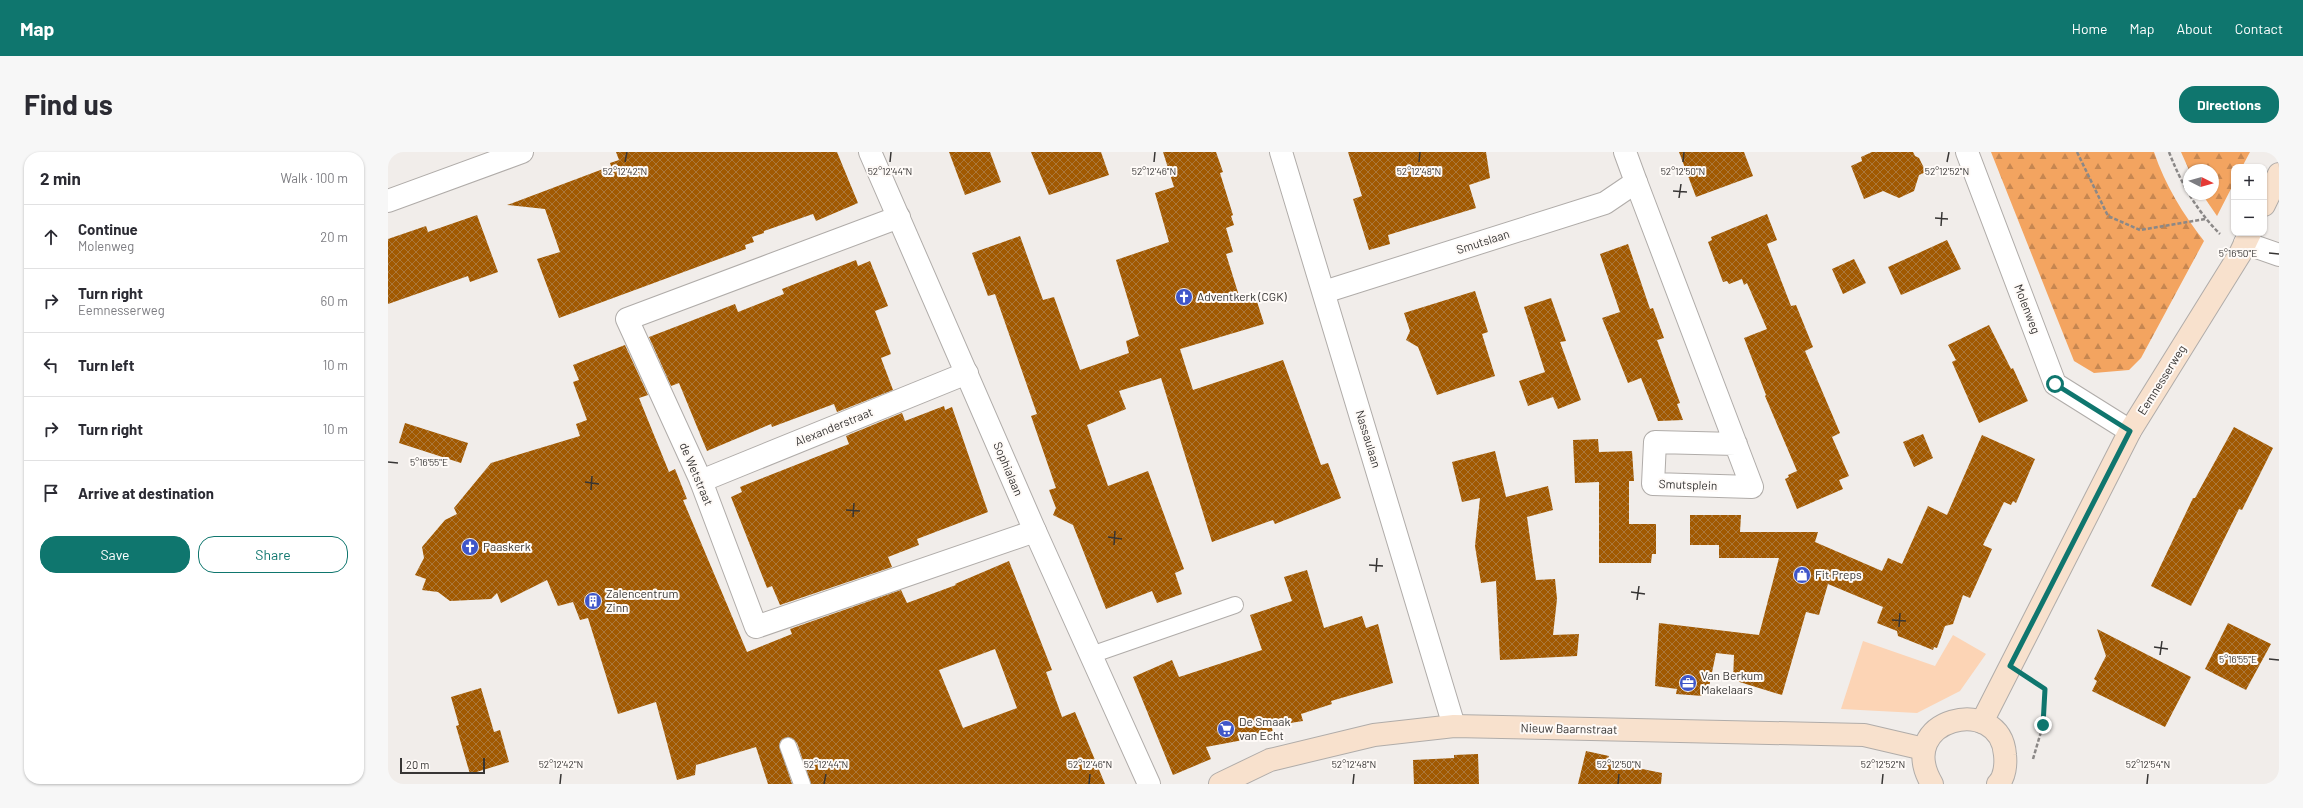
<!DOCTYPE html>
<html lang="en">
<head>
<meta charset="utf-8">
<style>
	:root { --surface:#fff; --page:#f7f7f7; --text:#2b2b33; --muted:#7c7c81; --line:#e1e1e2; --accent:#0f766e }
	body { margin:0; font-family:Barlow,sans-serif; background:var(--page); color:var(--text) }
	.controls { position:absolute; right:12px; top:12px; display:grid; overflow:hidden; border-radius:8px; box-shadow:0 1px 3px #0004 }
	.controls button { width:36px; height:36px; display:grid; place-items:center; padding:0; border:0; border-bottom:1px solid var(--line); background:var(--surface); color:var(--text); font:20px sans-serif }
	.compass { position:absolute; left:1795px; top:12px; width:36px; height:36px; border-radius:50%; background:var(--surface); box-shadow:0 1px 3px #0004; rotate:96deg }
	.scale { position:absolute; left:12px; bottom:10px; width:85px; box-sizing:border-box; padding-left:4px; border:2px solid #373534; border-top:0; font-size:11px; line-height:14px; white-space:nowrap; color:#373534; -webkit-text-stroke:3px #fefaf7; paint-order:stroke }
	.stop { position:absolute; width:12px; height:12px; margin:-9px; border:3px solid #0f766e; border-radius:50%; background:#fff }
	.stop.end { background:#0f766e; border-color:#fff; box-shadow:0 1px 4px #0008 }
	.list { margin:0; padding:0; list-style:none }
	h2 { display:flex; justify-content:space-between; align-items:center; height:52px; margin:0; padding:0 16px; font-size:17px }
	h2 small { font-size:13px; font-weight:400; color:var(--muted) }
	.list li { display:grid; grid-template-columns:26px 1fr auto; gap:12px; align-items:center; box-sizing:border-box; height:64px; padding:0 16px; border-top:1px solid var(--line) }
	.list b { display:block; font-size:15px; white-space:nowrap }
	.list p { margin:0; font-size:13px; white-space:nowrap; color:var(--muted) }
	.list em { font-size:13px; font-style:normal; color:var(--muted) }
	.actions { display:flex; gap:8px; padding:12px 16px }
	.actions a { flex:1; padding:9px 0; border:1px solid var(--accent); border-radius:16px; text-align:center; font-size:14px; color:var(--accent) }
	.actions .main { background:var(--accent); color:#fff }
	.icon { flex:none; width:22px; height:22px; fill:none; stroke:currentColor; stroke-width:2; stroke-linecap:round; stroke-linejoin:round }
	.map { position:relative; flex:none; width:1891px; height:632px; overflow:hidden; border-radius:16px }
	header { display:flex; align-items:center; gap:24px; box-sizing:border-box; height:56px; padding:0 20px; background:var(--accent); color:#fff }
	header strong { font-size:19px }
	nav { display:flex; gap:22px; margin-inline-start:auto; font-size:14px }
	.intro { display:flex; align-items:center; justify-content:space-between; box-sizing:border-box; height:96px; padding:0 24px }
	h1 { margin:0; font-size:28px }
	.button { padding:10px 18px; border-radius:16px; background:var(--accent); color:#fff; font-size:14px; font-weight:700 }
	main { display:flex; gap:24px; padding:0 24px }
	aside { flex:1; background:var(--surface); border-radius:16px; box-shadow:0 1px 3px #0004 }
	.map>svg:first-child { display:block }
</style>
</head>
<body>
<header>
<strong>Map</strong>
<nav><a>Home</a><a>Map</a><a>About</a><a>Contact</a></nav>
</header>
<div class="intro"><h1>Find us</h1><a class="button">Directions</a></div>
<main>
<aside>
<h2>2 min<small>Walk · 100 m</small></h2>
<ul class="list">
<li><svg class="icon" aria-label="ahead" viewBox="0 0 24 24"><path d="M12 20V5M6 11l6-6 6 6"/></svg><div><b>Continue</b><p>Molenweg</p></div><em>20 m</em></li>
<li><svg class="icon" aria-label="right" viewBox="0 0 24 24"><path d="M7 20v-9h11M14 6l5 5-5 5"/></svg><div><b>Turn right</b><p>Eemnesserweg</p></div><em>60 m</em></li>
<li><svg class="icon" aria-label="left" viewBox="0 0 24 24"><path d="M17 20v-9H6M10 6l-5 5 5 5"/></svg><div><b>Turn left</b></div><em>10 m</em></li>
<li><svg class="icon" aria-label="right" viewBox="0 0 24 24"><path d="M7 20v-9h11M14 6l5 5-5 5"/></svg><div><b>Turn right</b></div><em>10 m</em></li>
<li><svg class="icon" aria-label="arrive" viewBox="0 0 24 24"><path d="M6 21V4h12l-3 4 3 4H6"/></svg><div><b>Arrive at destination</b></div></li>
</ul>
<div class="actions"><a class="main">Save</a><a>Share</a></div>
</aside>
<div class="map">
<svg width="1891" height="632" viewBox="0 0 1891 632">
	<defs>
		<pattern id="forest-firs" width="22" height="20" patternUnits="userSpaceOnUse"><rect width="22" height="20" fill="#f3a460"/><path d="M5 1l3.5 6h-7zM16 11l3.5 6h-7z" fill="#c68650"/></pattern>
		<pattern id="building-cross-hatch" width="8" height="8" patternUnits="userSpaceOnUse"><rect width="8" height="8" fill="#a15901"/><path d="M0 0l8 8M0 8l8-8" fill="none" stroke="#ab783b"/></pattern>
	</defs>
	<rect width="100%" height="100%" fill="#f1edea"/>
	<!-- grass -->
	<path fill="#fcd4b5" d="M1565,483L1598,502L1572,539L1529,561L1453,557L1475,489L1547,514Z"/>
	<!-- forest -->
	<g fill="url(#forest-firs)">
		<path d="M1603,0H1766C1777,33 1795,62 1816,89L1753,206L1741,218L1706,221L1686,209Z"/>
		<path d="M1793,0H1862L1854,15H1846V31L1829,64L1814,42H1825V18H1801Z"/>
	</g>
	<!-- building -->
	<g fill="url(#building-cross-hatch)" fill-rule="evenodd">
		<path d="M228,0H449L470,51L428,69L425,62L376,79V81L364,85L366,90L357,93L358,97L171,166L149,107L172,100L157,57L119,53L223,14L222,11L231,8Z"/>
		<path d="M561,0H602L613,30L577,43Z"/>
		<path d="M643,0H713L721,23L661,43Z"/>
		<path d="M775,0H828L835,20L832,21L845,63L843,64L846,73L838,76L845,100L838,102L852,147L867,143L876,172L792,197L805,238L895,208L933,313L940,311L953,346L887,372L885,368L824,390L773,226L731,239L738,257L699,273L720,334L760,319L796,417L787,421L794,442L769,451L764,439L718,457L685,373L665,363L668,356L661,338L668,336L643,264L649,262L607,142L600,144L584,101L632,84L655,148L666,145L692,218L741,201L738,189L751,184L728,108L781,90L767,41L786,35Z"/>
		<path d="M960,0H1098L1102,26L1081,33L1088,56L1000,83L1002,92L981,98L965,47L974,44Z"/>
		<path d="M1291,0H1356L1365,24L1308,45Z"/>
		<path d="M1484,0H1525L1527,4L1531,6L1538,20L1531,23L1526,39L1511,46L1495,39L1476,47L1463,14L1474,9L1473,5Z"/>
		<path d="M1379,62L1389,88L1379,92L1403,154L1408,153L1425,195L1417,199L1452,281L1444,285L1461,324L1451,328L1455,337L1409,357L1397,327L1401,325L1400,323L1409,319L1377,244L1378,243L1356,186L1379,177L1359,131L1356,133L1354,127L1341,132L1339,129L1335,130L1320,90L1324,88L1323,85Z"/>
		<path d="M89,63L110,120L82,130L80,124L0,152V87L38,74L40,80Z"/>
		<path d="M1559,88L1573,117L1513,143L1500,115Z"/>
		<path d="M1240,92L1262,157L1265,156L1276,186L1269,188L1292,251L1289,252L1295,268L1270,269L1253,226L1240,231L1214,166L1232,160L1212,102Z"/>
		<path d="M1466,107L1478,131L1455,142L1444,117Z"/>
		<path d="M468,108L470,114L482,109L500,154L487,159L503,202L493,206L505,238L449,260L446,252L384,275L383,272L319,299L291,231L283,234L261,185L347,152L350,160L396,142L394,137Z"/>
		<path d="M1087,139L1100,180L1094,182L1107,224L1049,243L1030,195L1018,188L1022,179L1016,161Z"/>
		<path d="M1163,146L1178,189L1172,190L1193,248L1170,257L1165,245L1140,254L1131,229L1157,220L1136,155Z"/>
		<path d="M1601,173L1623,217L1625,216L1640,249L1591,271L1564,210L1568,208L1560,193Z"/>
		<path d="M237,193L260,243L251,246L281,320L287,317L299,347L295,348L359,500L404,482L402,477L513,438L519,451L568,433L567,432L621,409L664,518L658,520L674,565L687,560L717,632H423L409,591L401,585L393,588L391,593L404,632H380L368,595L308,613L307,623L289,628L268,550L230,562L200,466L192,468L185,450L170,454L159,428L113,451L109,441L103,447L62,449L50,440L34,438L38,427L27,423L36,406L34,395L57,368L69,362L66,356L103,311L192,284L188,272L199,268L185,230L191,228L185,213ZM607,497L629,556L575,576L551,518Z"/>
		<path d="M556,254L557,258L564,255L600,360L529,387L531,393L500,405L504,415L392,453L384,434L379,436L343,345L354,340L352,335L461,292L458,284L514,261L517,269Z"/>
		<path d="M17,271L80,291L73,311L11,291Z"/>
		<path d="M1846,275L1885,296L1854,358L1851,357L1803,454L1763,434L1805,346H1807Z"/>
		<path d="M1535,282L1545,306L1526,315L1515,290Z"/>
		<path d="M1594,283L1647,307L1628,351L1625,349L1623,353L1616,350L1595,393L1604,397L1582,446L1575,443L1565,472L1557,474L1549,496L1546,495L1545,498L1510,484L1509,479L1489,471L1495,455L1440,432L1431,463L1418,460L1394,543L1345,528L1346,503L1328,501L1320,540H1315V544L1288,542L1289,537L1267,534L1271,471L1371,483L1391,406H1331V393H1302V363H1353L1352,380H1430L1427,390L1494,419L1500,406L1514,412L1540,354L1559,363Z"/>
		<path d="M1210,287L1211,300L1244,299L1246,329H1241V372H1268V402H1264L1263,411H1211V330L1187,331L1185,288Z"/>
		<path d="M1107,299L1118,345L1160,334L1165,358L1139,365L1148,428L1167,427L1169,447L1165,483L1191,482L1189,504L1112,508L1108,429L1093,431L1087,394L1092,346L1074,350L1064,310Z"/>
		<path d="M919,418L936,476L974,464L978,476L990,472L1005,531L943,549L944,552L913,562L915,569L883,574L885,579L853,584L855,588L818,595L823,607L785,623L745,525L784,508L791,525L874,498L862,463L904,449L896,425Z"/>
		<path d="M1840,471L1883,492L1858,538L1817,517Z"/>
		<path d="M1709,477L1803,525L1777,575L1704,539L1709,529L1706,527L1718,504Z"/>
		<path d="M93,536L106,580L112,578L121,610L82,622L68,574L71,573L63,545Z"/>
		<path d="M1198,599L1221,604L1220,610L1274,621L1273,632H1190Z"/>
		<path d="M1090,602L1091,632H1026L1025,608L1066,606V603Z"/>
	</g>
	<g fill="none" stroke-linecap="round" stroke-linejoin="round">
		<!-- lane casing -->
		<g stroke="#b0aca9" stroke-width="18">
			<g id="lane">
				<path d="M703,503L847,453"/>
				<path d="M400,594L414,632"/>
			</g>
		</g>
		<!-- street casing -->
		<g stroke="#b0aca9" stroke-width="24">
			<g id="street">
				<path d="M482,0L647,379L761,632"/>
				<path d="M893,0L1066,574"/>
				<path d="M1579,0L1667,232L1742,279"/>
				<path d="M1248,30L1364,335L1265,332L1267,290L1348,292"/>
				<path d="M0,49L134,0"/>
				<path d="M511,65L239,167L313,329L368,475L647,379"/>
				<path d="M1857,91L1891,103"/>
				<path d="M936,140L1217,51L1248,30L1237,0"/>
				<path d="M313,329L579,221"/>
			</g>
		</g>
		<!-- secondary casing -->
		<g stroke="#b0aca9" stroke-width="24">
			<g id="secondary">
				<path d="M1876,53L1891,22"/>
				<path d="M1594,570L1742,279L1852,102L1862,81"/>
				<path d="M832,632L882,608L986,583L1066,574L1476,583L1536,597"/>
				<path d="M1544,632C1505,566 1613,541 1617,603C1618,612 1617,625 1610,632"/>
			</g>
		</g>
		<!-- path -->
		<g stroke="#8b8887" stroke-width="2.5" stroke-dasharray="4 2" stroke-linecap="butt">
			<path d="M1689,0L1720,64L1752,78L1817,67"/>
			<path d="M1781,0C1793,31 1808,58 1832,82"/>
			<path d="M1645,607L1655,573L1657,537L1645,529"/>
		</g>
		<!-- lane -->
		<use href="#lane" stroke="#fff" stroke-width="16"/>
		<!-- street -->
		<use href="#street" stroke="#fff" stroke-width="22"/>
		<!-- secondary -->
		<use href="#secondary" stroke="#f8e1cd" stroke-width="22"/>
	</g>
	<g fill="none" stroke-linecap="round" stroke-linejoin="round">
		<!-- route -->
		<path stroke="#0f766e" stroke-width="5" d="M1655,573L1657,537L1622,514L1742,279L1667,232"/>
	</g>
	<!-- ticks -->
	<path fill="none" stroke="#373534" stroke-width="1.5" d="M237,10L239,0M502,10L503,0M766,10L767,0M1031,10L1032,0M1295,10L1296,0M1559,10L1561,0M1285,39L1299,40M1291,46L1293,32M1547,66L1560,67M1553,74L1554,60M1881,101L1891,102M0,310L10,311M197,330L211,332M203,338L204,324M458,358L472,359M465,365L466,351M720,385L734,387M726,393L727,379M981,413L995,414M988,420L989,406M1243,440L1257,442M1249,448L1251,434M1504,468L1518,469M1511,475L1512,461M1766,495L1780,497M1772,503L1774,489M1881,507L1891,508M172,632L173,622M436,632L438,622M701,632L702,622M965,632L966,622M1230,632L1231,622M1494,632L1495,622M1759,632L1760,622"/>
	<!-- icons -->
	<defs>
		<g id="church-disc" transform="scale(0.9)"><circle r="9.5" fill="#3f56c9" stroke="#fefaf7"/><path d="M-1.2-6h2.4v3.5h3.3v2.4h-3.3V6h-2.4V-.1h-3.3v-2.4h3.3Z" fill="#fff"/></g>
		<g id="shop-disc" transform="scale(0.9)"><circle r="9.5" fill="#3f56c9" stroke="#fefaf7"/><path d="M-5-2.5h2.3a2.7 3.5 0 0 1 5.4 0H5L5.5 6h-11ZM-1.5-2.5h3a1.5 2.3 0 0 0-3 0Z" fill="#fff"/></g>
		<g id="building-disc" transform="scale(0.9)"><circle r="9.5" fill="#3f56c9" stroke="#fefaf7"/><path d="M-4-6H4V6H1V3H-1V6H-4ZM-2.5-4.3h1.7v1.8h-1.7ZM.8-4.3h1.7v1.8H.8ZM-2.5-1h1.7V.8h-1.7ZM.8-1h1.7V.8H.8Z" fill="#fff"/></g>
		<g id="office-disc" transform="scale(0.9)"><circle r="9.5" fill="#3f56c9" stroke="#fefaf7"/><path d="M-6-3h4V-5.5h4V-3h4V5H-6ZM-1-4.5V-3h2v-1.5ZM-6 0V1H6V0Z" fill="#fff"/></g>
		<g id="supermarket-disc" transform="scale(0.9)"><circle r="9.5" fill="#3f56c9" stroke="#fefaf7"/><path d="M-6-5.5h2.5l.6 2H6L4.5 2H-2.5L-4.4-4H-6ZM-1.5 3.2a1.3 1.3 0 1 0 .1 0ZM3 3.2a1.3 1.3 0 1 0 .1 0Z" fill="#fff"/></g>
	</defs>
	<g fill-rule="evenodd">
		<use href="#church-disc" x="796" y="145"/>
		<use href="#church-disc" x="82" y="395"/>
		<use href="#shop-disc" x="1414" y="423"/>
		<use href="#building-disc" x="205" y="449"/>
		<use href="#office-disc" x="1300" y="531"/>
		<use href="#supermarket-disc" x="838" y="577"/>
	</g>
	<g text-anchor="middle" stroke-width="4" stroke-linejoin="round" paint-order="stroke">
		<!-- street labels -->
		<g font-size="12" fill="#373534" stroke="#fefaf7">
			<text transform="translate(1095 90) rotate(-18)" y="4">Smutslaan</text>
			<text transform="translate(1639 157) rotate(69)" y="4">Molenweg</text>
			<text transform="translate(1774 228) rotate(-58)" y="4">Eemnesserweg</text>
			<text transform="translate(446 275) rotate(-22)" y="4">Alexanderstraat</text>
			<text transform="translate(980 287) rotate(73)" y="4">Nassaulaan</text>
			<text transform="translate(620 317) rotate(67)" y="4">Sophialaan</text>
			<text transform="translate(308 322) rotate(67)" y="4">de Wetstraat</text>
			<text transform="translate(1300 333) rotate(2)" y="4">Smutsplein</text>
			<text transform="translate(1181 577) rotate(1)" y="4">Nieuw Baarnstraat</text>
		</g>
		<!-- poi labels -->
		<g font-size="12" fill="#373534" stroke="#fefaf7" text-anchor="start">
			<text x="809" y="149">Adventkerk (CGK)</text>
			<text x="95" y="399">Paaskerk</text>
			<text x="1427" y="427">Fit Preps</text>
			<text x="218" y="446">Zalencentrum<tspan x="218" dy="14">Zinn</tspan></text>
			<text x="1313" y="528">Van Berkum<tspan x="1313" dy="14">Makelaars</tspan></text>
			<text x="851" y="574">De Smaak<tspan x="851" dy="14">van Echt</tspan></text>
		</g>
	</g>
	<g font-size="10" text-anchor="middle" fill="#373534" stroke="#fefaf7" stroke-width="4" stroke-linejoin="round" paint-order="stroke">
		<text x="237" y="23">52°12'42"N</text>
		<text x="502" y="23">52°12'44"N</text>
		<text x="766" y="23">52°12'46"N</text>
		<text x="1031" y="23">52°12'48"N</text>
		<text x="1295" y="23">52°12'50"N</text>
		<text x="1559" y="23">52°12'52"N</text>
		<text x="1850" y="105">5°16'50"E</text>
		<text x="41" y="314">5°16'55"E</text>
		<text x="1850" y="511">5°16'55"E</text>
		<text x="173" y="616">52°12'42"N</text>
		<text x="438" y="616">52°12'44"N</text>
		<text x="702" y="616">52°12'46"N</text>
		<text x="966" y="616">52°12'48"N</text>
		<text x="1231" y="616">52°12'50"N</text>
		<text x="1495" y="616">52°12'52"N</text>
		<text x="1760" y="616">52°12'54"N</text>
	</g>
</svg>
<div class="controls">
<button>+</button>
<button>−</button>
</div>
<svg class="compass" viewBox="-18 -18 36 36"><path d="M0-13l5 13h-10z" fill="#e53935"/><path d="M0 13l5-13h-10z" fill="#7c7c81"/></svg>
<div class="scale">20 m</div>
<div class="stop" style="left:1667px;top:232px"></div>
<div class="stop end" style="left:1655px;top:573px"></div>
</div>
</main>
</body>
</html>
